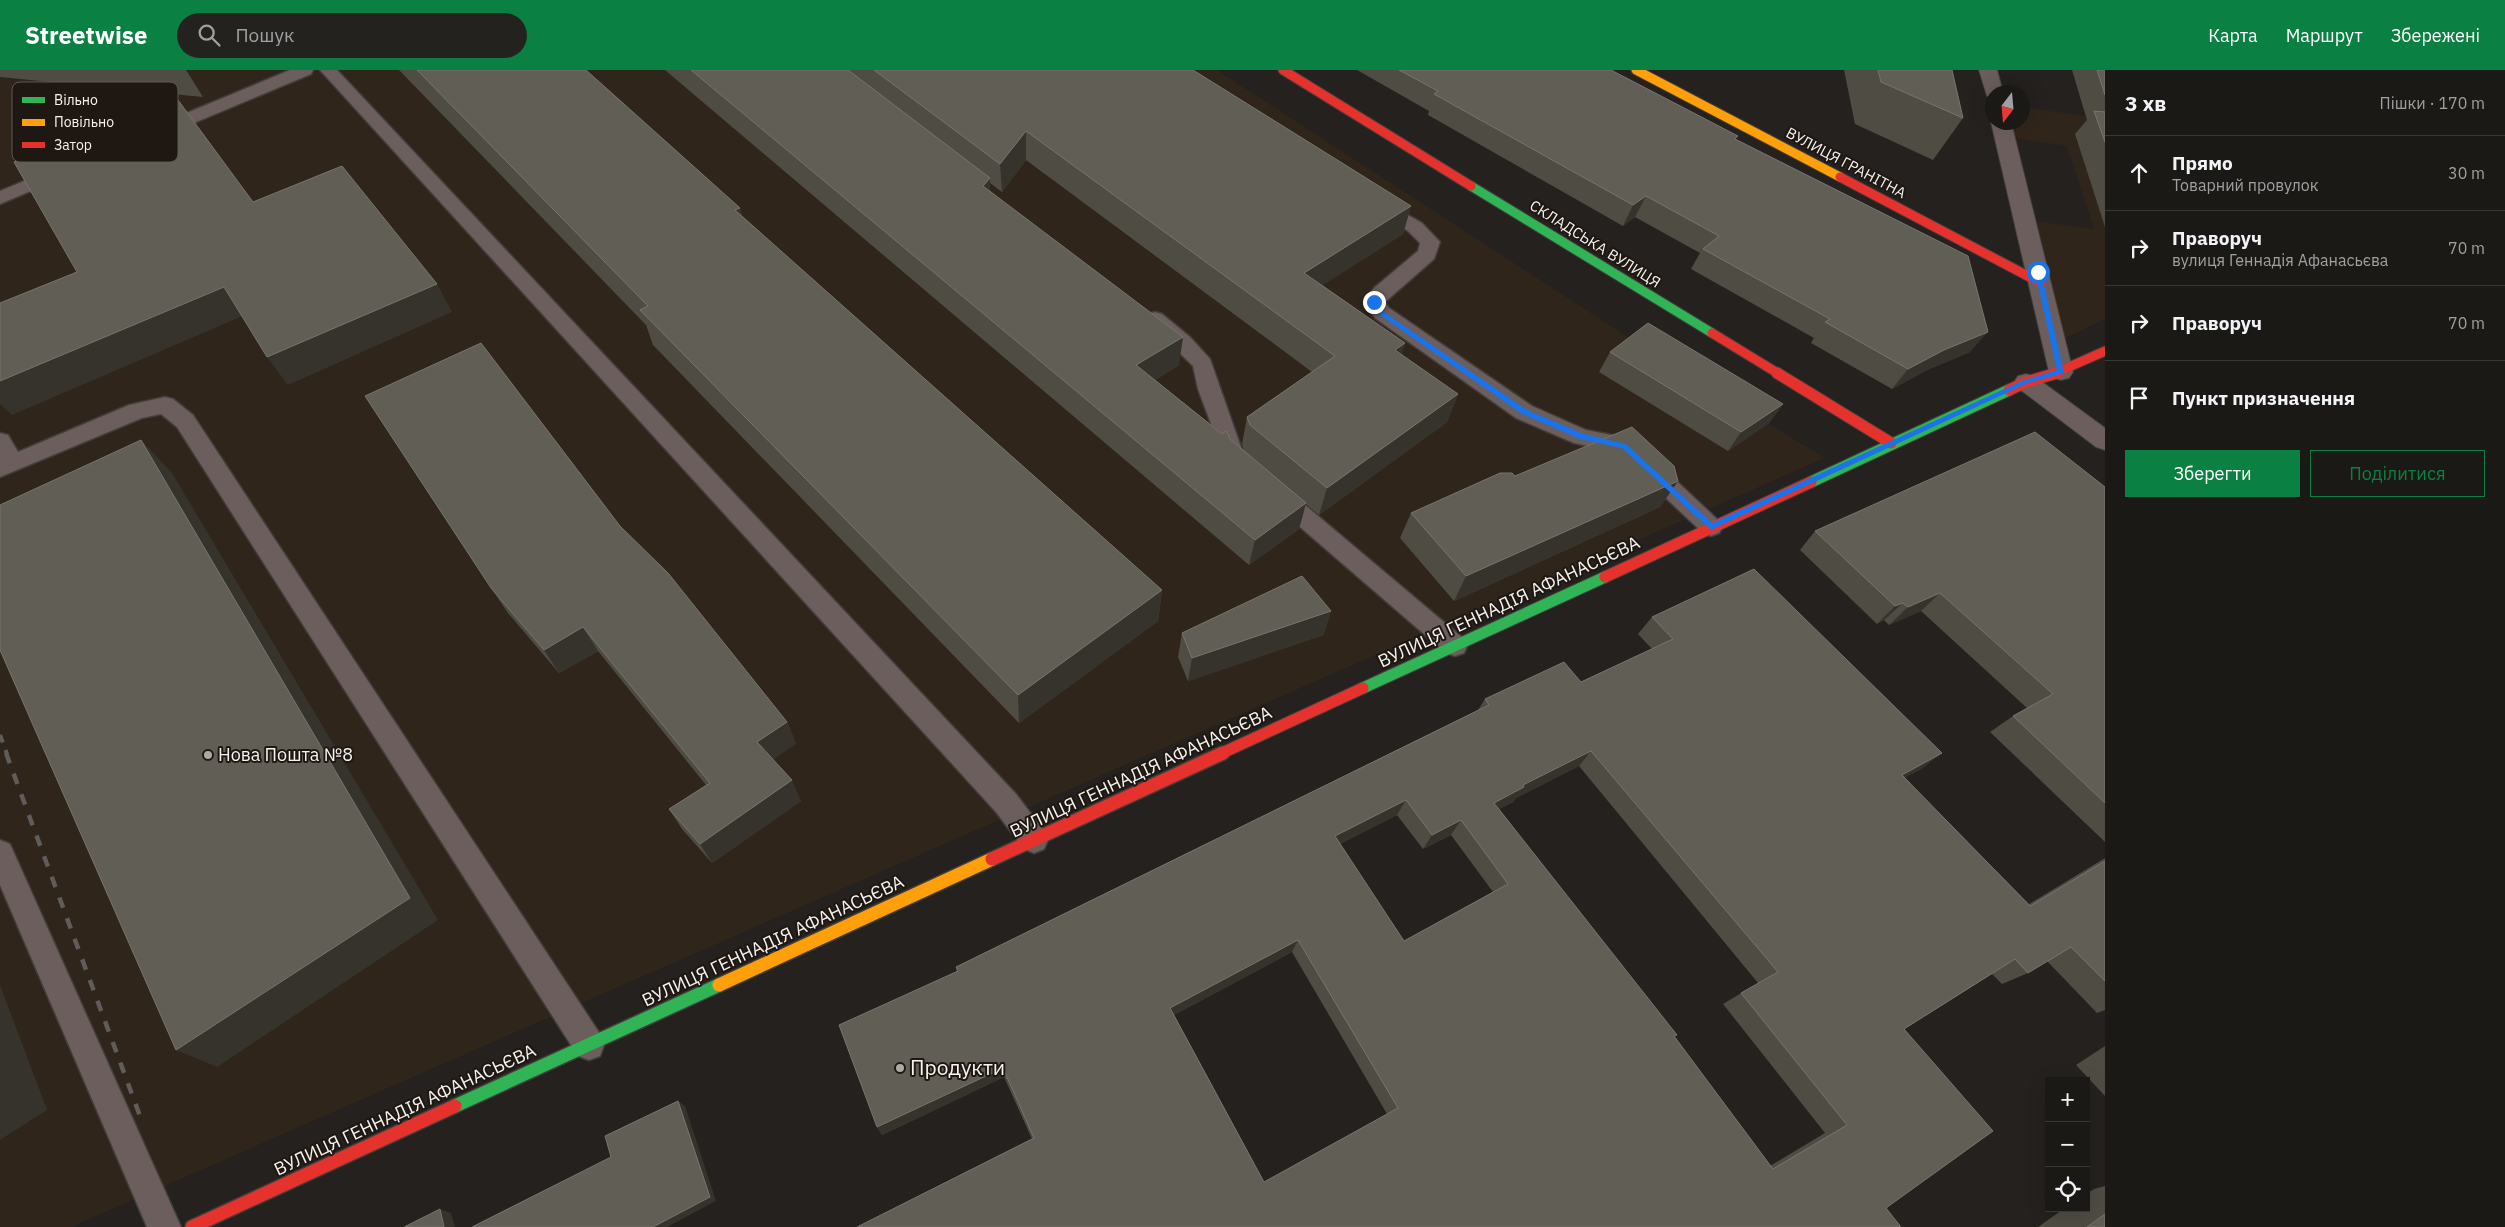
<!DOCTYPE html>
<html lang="uk">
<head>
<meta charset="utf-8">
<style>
	:root { --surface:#1b1916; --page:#24221f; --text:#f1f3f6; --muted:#a0a0a1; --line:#393835; --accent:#0b8043 }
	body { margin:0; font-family:"IBM Plex Sans",sans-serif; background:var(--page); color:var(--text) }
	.controls { position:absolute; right:15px; bottom:15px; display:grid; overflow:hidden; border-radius:0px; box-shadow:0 5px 20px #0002 }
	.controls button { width:45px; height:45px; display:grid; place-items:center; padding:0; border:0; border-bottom:1px solid var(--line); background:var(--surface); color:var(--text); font:25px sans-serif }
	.compass { position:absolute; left:1985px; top:15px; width:45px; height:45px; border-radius:50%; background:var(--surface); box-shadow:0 5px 20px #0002; rotate:196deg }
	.stop { position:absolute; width:15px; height:15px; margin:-11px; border:4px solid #1a73e8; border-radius:50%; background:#fff }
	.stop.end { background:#1a73e8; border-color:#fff; box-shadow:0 1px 5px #0008 }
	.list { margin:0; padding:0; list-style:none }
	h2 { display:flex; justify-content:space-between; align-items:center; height:65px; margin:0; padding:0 20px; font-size:21px }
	h2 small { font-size:16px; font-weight:400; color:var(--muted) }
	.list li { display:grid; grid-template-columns:32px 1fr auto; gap:15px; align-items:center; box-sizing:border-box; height:75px; padding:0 20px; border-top:1px solid var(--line) }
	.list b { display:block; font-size:19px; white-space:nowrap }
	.list p { margin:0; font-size:16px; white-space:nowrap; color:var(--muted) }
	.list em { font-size:16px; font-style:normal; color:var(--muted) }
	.actions { display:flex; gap:10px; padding:15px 20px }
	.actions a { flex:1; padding:11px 0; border:1px solid var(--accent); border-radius:0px; text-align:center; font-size:18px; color:var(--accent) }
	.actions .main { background:var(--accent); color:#fff }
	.icon { flex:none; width:28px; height:28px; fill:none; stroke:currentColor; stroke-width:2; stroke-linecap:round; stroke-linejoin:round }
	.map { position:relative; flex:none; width:2105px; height:1157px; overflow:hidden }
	header { display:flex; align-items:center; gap:30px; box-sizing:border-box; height:70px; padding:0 25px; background:var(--accent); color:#fff }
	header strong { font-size:24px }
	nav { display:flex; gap:28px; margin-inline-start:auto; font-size:18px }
	.search { width:350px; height:45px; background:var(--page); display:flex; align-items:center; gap:12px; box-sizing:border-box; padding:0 18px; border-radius:28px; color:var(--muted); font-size:19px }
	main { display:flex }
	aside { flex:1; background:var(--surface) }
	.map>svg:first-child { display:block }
</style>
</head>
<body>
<header>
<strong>Streetwise</strong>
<div class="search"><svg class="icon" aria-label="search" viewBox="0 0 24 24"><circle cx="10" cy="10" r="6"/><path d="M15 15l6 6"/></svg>Пошук</div>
<nav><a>Карта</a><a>Маршрут</a><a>Збережені</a></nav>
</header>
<main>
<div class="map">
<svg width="2105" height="1157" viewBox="0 0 2105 1157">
	<rect width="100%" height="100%" fill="#24211e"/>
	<!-- built -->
	<g fill="#2f251b">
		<path d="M0,0H1217L1637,273L1825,388L71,1157H0Z"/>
		<path d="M2023,37L2105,49V249L2064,269L2035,151L2094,159L2067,76L2013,68L2010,53L2022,52Z"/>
	</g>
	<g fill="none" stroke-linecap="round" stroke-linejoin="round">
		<!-- lane casing -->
		<g stroke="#413e3c" stroke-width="3">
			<g id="lane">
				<path d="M290,0H313L311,4L165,65H153L150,61L153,57Z"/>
				<path d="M320,0H337L1016,724L1044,761L1048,770L1044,779L1034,783L1024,779L996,742Z"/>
				<path d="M60,96L66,98L69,102L66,106L0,134V121Z"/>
				<path d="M1378,128L1422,153L1440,172L1434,189L1385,232L1389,238L1532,336L1586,360L1632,369L1719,451L1723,457L1719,463L1711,466L1703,463L1617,382L1574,373L1516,348L1375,248L1364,232L1374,218L1418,181L1420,173L1408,161L1371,138L1369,134L1371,130Z"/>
				<path d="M1155,242L1162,244L1190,267L1210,289L1243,383L1249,391L1246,397L1238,399L1226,394L1198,319L1193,296L1145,249L1148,244Z"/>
				<path d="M165,327L173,329L193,345L600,964L604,975L600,986L589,990L578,986L177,357L161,344L142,348L0,407V363L8,365L18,382L129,335Z"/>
				<path d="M1278,416L1286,419L1464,569L1467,576L1464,583L1455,586L1446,583L1270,431L1267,425L1270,419Z"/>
				<path d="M0,770L10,774L181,1157H147L0,815Z"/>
			</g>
		</g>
		<!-- street casing -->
		<g stroke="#413e3c" stroke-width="2">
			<g id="street">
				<path d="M1979,0H1997L2003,22H1992V27L1987,26Z"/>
				<path d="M1992,50V52H2011L2073,302L2069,308L2061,310L2053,308L2049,302L1991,52Z"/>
				<path d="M2026,304L2034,306L2105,358V380L2096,377L2018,318L2014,312L2018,306Z"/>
			</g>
		</g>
		<!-- fast-far2 casing -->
		<g stroke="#413e3c" stroke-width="11">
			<path id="fast-far2" d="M1471,116L1712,263"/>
		</g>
		<!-- fast-far1 casing -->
		<g stroke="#413e3c" stroke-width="13">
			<g id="fast-far1">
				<path d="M1811,412L2009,320"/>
				<path d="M1363,618L1605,507"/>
			</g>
		</g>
		<!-- fast casing -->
		<g stroke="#413e3c" stroke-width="16">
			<path id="fast" d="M455,1036L719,915"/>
		</g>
		<!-- slow-far1 casing -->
		<g stroke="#413e3c" stroke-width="11">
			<path id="slow-far1" d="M1636,0L1840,107"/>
		</g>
		<!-- slow casing -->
		<g stroke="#413e3c" stroke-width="16">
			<path id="slow" d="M719,915L992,789"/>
		</g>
		<!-- jam-far2 casing -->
		<g stroke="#413e3c" stroke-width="11">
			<g id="jam-far2">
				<path d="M1283,0L1471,116"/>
				<path d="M1840,107L2041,213"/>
				<path d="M1712,263L1779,304"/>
				<path d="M2053,304L2105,281"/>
			</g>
		</g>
		<!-- jam-far1 casing -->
		<g stroke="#413e3c" stroke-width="13">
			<g id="jam-far1">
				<path d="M1777,303L1891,373"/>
				<path d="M2009,320L2026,312L2057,303"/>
				<path d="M1605,507L1811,412"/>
				<path d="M1220,684L1363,618"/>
			</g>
		</g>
		<!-- jam casing -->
		<g stroke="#413e3c" stroke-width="16">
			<g id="jam">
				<path d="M992,789L1223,683"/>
				<path d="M192,1157L455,1036"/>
			</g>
		</g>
		<!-- lane -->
		<use href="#lane" fill="#6b5e5c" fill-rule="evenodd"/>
		<!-- street -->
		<use href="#street" fill="#6b5e5c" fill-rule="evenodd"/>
		<!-- fast-far2 -->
		<use href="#fast-far2" stroke="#30b455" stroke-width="9"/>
		<!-- fast-far1 -->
		<use href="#fast-far1" stroke="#30b455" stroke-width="11"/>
		<!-- fast -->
		<use href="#fast" stroke="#30b455" stroke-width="13"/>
		<!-- slow-far1 -->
		<use href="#slow-far1" stroke="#ff9f0a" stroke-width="9"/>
		<!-- slow -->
		<use href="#slow" stroke="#ff9f0a" stroke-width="13"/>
		<!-- jam-far2 -->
		<use href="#jam-far2" stroke="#e5322d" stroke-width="9"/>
		<!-- jam-far1 -->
		<use href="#jam-far1" stroke="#e5322d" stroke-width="11"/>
		<!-- jam -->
		<use href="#jam" stroke="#e5322d" stroke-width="13"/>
		<!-- rail-far1 -->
		<path stroke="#605c5a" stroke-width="4" stroke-dasharray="8 8" stroke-linecap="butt" d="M0,665L7,684"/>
		<!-- rail -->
		<path stroke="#605c5a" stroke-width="4.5" stroke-dasharray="11 11" stroke-linecap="butt" d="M6,683L140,1046"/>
	</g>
	<!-- wall -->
	<g fill="#4f4c44" fill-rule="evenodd">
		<path d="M0,0H186L203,27L0,7Z"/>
		<path d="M399,0H586L740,138L742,147L1162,520L1158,551L1019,653L653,275L646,255Z"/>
		<path d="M665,0H1193L1411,136L1403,164L1322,215L1405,273L1401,285L1458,324L1447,352L1319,445L1306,434L1299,459L1249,495ZM1026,90L1312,302L1247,347L1242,374L1244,381L1155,310L1179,295L990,121V113L1002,122Z"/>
		<path d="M1357,0H1611L1736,70L1970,282L1927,300L1892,319L1811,273L1814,268L1691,199L1700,183L1635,147L1623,156L1428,45L1429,41Z"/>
		<path d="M1844,0H1952L1963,48L1933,90L1855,54Z"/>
		<path d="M2072,0H2105V157L2075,64L2087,50Z"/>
		<path d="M1610,282L1783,334L1769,353L1728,381L1599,302Z"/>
		<path d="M1515,406L1678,411L1660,437L1454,531L1400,468L1411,443Z"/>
		<path d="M2105,417V772L1990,662L2013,646L2027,638L1921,541L1889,555L1884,550L1877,554L1800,480L1815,461Z"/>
		<path d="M620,456L787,652L796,674L773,689L801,731L712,793L682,759L669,739L706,715L598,581L559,603L508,543L491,518Z"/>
		<path d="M1331,541L1323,565L1188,611L1178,587L1182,563Z"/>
		<path d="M1652,547L1942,683L1921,699L1904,708L2029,834L2105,788V940L2097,943L2047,891L2028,903L2002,914L1992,904L1904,959L1886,1138L857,1157L1032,1069L1004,1007L882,1065L877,1057L957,901L956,897L1478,640L1485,629L1581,612L1652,579L1638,564ZM1579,696L1758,913L1723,934L1825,1063L1770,1096L1674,966L1499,739L1513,732L1516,728ZM1397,745L1423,779L1451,765L1493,822L1404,871L1340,774ZM1292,882L1387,1044L1264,1112L1174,945Z"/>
		<path d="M2105,976V1026L2076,995Z"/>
		<path d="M2105,1116V1157H2038L2065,1138H2086V1124L2094,1119Z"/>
	</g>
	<!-- shaded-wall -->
	<g fill="#36332d">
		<path d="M1026,61V90L1002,122L1000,94Z"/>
		<path d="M990,108L991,136L983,116Z"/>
		<path d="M1646,126L1635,147L1623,156L1633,135Z"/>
		<path d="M1411,136L1403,164L1298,231L1304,203Z"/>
		<path d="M740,138L749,173L735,140Z"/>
		<path d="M437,214L452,242L288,315L267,287Z"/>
		<path d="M224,217L245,245L12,345L0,334V311Z"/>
		<path d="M1988,262L1970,282L1927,300L1892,319L1908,299L1944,280Z"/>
		<path d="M1183,267L1179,295L1134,323L1136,295Z"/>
		<path d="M1405,273L1396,301L1395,280Z"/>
		<path d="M1458,324L1447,352L1319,445L1327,418Z"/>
		<path d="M1783,334L1769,353L1728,381L1741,362Z"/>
		<path d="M141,370L172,403L438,850L217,997L176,980Z"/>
		<path d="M1678,411L1660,437L1454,531L1466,506Z"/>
		<path d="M1306,433L1299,459L1249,495L1255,470Z"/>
		<path d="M1162,520L1158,551L1019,653L1018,625Z"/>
		<path d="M1940,523L1921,541L1889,555L1908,537Z"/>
		<path d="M1903,533L1884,550L1877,554L1895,536Z"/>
		<path d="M1331,541L1323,565L1188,611L1192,588Z"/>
		<path d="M583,557L598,581L559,603L544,580Z"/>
		<path d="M787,652L796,674L767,694L757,672Z"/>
		<path d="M1591,681L1579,696L1516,728L1513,732L1483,748L1494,733L1523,715Z"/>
		<path d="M1942,683L1921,699L1881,720L1902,705Z"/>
		<path d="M792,710L801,731L712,793L700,774Z"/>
		<path d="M1406,730L1397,745L1328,780L1335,766Z"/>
		<path d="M1461,750L1451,765L1423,779L1432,765Z"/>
		<path d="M1298,870L1292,882L1167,949L1170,938Z"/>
		<path d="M0,915L47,1040L0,1070Z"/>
		<path d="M1003,998L1004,1007L882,1065L877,1057Z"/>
		<path d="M678,1031L685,1036L716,1131L667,1157H653Z"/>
		<path d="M440,1139L451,1143L455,1157H444Z"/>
	</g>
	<!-- building -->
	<g fill="#615e56" stroke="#78756e" fill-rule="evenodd">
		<path d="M417,0H586L740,138L735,140L1162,520L1018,625L640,240L648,236Z"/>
		<path d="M691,0H848L990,108L983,116L1183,267L1136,295L1222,364L1226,361L1230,369L1306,433L1255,470Z"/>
		<path d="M874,0H1193L1411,136L1304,203L1405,273L1395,280L1458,324L1327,418L1250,355L1247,347L1335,286L1026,61L1000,94Z"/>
		<path d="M1399,0H1611L1738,66L1735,69L1968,186L1988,262L1944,280L1908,299L1825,252L1830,249L1703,179L1719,166L1646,126L1633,135L1434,24L1438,21Z"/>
		<path d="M1878,0H1952L1963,48L1881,12Z"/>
		<path d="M2097,0H2105V25Z"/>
		<path d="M178,30L253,132L342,96L437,214L267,287L224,217L0,311V233L77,202L14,92Z"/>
		<path d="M2094,41L2105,42V72Z"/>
		<path d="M1648,253L1783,334L1741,362L1610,282Z"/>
		<path d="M481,273L620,456L668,503L787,652L757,672L792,710L700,774L669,739L710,713L583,557L544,580L491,518L365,326Z"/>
		<path d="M1632,357L1674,396L1678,411L1466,506L1411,443L1500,403H1512L1515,406Z"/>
		<path d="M2035,362L2105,417V733L2013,646L2053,624L1940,523L1908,537L1903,533L1895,536L1815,461Z"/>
		<path d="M141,370L410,828L176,980L0,580V435Z"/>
		<path d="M1754,499L1942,683L1902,705L2030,836L2105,791V911L2071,877L2028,903L2015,889L1904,959L1993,1061L1886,1138L1901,1157H857L1034,1068L1003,998L877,1057L839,955L958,901L956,897L1489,635L1485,629L1564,592L1581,612L1673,569L1652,547ZM1591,681L1778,902L1741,923L1847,1055L1773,1099L1674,966L1677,965L1494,733L1524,717L1523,715ZM1406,730L1432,765L1461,750L1508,814L1404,871L1335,766ZM1298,870L1398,1038L1264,1112L1170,938Z"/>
		<path d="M1302,506L1331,541L1192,588L1182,563Z"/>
		<path d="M678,1031L710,1127L653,1157H472L611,1087L605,1066Z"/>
		<path d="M440,1139L444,1157H404Z"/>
		<path d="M2105,1144V1157H2087Z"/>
	</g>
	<!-- route -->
	<path fill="#1a73e8" d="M2038,200L2041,202L2064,303L2028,313L1711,460L1622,378L1580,369L1522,344L1380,245L1370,232L1376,231L1384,242L1527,340L1584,364L1626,374L1712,453L2024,310L2057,300L2035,202Z"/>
	<!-- markers -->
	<g fill="#adaaa6" stroke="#1e1712" stroke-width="2">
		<circle cx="208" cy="685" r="5"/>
		<circle cx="900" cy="998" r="5"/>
	</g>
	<g text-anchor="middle" stroke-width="4" stroke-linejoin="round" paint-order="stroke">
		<!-- far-street labels -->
		<g font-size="15" fill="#f7f3ef" stroke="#1e1712">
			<text transform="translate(1846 93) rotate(28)" y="5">ВУЛИЦЯ ГРАНІТНА</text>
			<text transform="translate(1595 174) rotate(32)" y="5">СКЛАДСЬКА ВУЛИЦЯ</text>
		</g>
		<!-- street labels -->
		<g font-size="18" fill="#f7f3ef" stroke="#1e1712">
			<text transform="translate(1509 532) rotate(-25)" y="6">ВУЛИЦЯ ГЕННАДІЯ АФАНАСЬЄВА</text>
			<text transform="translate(1141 702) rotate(-25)" y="6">ВУЛИЦЯ ГЕННАДІЯ АФАНАСЬЄВА</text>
			<text transform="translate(773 871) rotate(-25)" y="6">ВУЛИЦЯ ГЕННАДІЯ АФАНАСЬЄВА</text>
			<text transform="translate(405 1040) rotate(-25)" y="6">ВУЛИЦЯ ГЕННАДІЯ АФАНАСЬЄВА</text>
		</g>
		<!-- poi labels -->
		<g font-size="18" fill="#f7f3ef" stroke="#1e1712" text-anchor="start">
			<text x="218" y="691">Нова Пошта №8</text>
		</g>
		<!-- near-poi labels -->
		<g font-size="21" fill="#f7f3ef" stroke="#1e1712" text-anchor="start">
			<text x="910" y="1005">Продукти</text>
		</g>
	</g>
	<!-- legend -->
	<rect x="12" y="12" width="166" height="80" rx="8" fill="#1e1712" stroke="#5f5954" stroke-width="1"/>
	<rect x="22" y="27" width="23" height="6" fill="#30b455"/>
	<rect x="22" y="49" width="23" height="7" fill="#ff9f0a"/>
	<rect x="22" y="72" width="23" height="6" fill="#e5322d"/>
	<g font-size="14" fill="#f7f3ef">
		<text x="54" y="35">Вільно</text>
		<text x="54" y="57">Повільно</text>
		<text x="54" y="80">Затор</text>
	</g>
</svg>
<div class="controls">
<button>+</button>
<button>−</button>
<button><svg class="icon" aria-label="locate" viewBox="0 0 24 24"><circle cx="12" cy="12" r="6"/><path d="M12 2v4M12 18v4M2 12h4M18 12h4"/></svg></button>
</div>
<svg class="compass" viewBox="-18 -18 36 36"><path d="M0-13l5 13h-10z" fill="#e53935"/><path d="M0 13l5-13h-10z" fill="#a0a0a1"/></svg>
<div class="stop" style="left:2038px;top:202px"></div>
<div class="stop end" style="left:1374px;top:232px"></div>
</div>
<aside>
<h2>3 хв<small>Пішки · 170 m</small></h2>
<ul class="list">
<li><svg class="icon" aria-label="ahead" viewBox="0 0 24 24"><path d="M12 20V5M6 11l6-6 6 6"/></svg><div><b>Прямо</b><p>Товарний провулок</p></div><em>30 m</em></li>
<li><svg class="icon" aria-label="right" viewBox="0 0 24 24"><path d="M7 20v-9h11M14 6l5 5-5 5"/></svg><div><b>Праворуч</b><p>вулиця Геннадія Афанасьєва</p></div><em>70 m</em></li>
<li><svg class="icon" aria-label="right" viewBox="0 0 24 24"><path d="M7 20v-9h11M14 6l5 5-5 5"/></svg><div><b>Праворуч</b></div><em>70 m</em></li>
<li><svg class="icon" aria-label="arrive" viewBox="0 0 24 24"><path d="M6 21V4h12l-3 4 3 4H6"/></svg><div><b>Пункт призначення</b></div></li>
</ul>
<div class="actions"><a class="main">Зберегти</a><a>Поділитися</a></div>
</aside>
</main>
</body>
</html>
